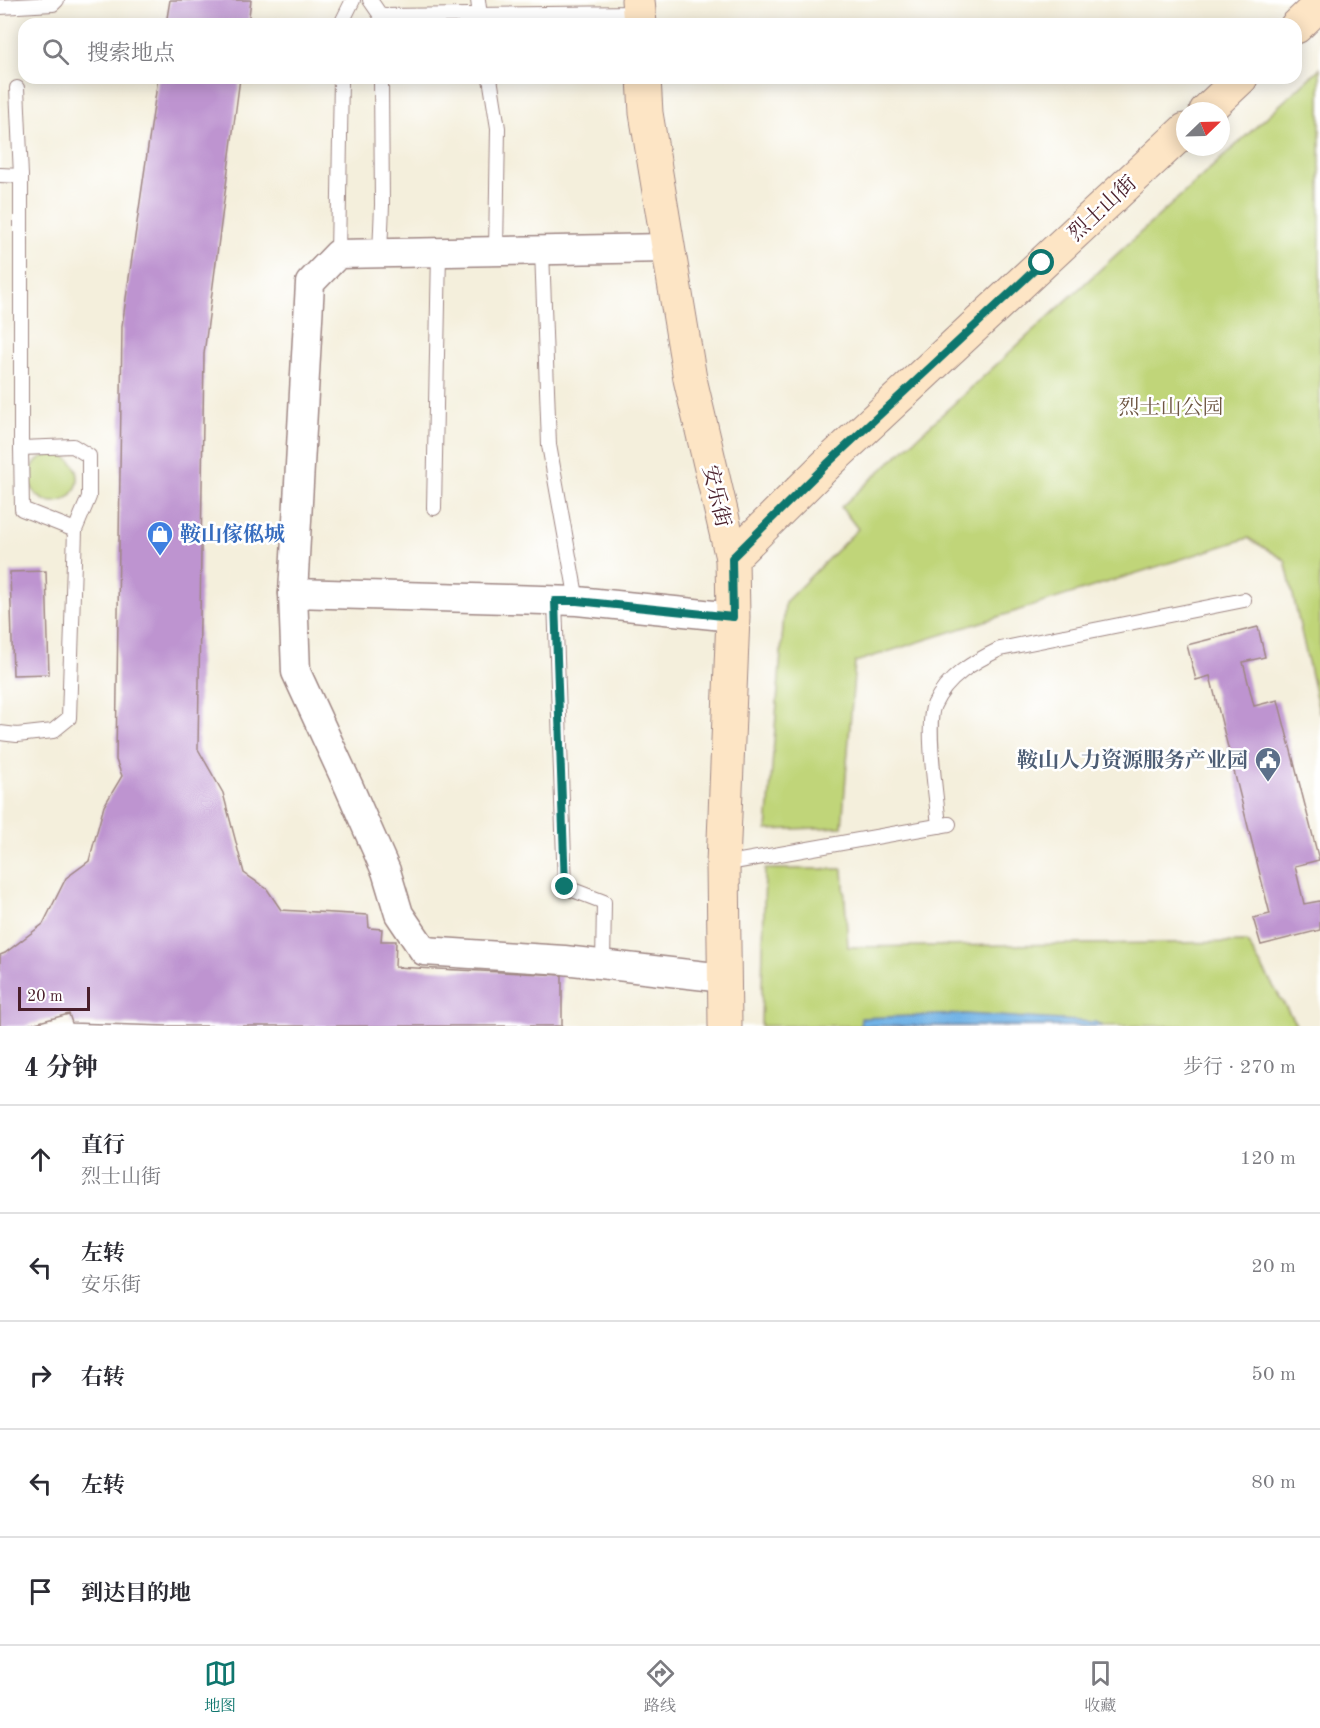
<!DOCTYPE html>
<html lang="zh">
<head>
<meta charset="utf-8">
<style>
	:root { --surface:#fff; --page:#f7f7f7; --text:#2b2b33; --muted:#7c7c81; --line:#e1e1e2; --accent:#0f766e }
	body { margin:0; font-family:"Old Standard TT","Noto Serif SC",serif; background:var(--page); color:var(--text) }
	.compass { position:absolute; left:1176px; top:102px; width:54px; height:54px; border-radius:50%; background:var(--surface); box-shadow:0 3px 15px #0003; rotate:67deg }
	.scale { position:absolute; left:18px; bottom:15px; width:72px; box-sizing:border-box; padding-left:6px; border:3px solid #4a1f2b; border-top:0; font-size:16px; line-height:21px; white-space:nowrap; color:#4a1f2b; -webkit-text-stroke:4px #fff; paint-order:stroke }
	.stop { position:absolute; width:18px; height:18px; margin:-14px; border:4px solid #0f766e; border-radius:50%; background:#fff }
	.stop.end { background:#0f766e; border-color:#fff; box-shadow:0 2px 6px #0008 }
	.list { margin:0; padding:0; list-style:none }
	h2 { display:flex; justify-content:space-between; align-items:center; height:78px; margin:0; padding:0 24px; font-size:26px }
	h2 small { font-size:20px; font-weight:400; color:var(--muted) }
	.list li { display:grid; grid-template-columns:39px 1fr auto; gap:18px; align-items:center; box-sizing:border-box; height:108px; padding:0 24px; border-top:2px solid var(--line) }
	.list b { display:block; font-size:22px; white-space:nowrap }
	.list p { margin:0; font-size:20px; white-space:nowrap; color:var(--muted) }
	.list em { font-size:20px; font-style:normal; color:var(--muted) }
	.icon { flex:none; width:33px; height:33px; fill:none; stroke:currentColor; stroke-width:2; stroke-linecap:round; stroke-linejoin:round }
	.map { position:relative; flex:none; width:1320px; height:1026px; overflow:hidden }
	.search { position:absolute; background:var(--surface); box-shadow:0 3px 15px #0003; left:18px; right:18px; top:18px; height:66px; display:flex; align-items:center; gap:15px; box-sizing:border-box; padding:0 21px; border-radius:18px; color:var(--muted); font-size:22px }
	.sheet { height:618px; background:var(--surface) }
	nav { display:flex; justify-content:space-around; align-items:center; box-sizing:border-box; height:84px; border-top:2px solid var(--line); background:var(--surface); font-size:16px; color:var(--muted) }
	nav a { display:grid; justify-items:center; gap:3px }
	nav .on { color:var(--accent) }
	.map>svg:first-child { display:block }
</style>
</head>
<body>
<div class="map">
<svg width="1320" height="1026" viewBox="0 0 1320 1026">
	<rect width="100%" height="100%" fill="#fff"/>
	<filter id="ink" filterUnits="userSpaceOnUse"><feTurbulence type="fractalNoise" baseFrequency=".0167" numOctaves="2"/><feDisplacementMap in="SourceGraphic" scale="12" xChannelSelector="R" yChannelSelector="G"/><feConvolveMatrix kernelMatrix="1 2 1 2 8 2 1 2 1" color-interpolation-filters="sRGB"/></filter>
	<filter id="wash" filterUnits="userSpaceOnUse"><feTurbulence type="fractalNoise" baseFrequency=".008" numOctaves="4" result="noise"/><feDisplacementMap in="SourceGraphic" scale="24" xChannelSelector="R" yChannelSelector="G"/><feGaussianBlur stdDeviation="1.35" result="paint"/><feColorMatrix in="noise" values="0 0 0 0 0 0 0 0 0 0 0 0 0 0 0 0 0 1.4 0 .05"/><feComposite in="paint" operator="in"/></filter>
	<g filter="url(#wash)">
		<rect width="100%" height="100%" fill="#f4efdc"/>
		<!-- green -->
		<g fill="#c0d579" stroke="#857a52" stroke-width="1.5">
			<path d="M1320,68V715L1285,560L1248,538L855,662L842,827L767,830L785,602L858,529L841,507Z"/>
			<circle cx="54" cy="478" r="24"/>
			<path d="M765,869H843L848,947L1247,942L1297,1026H761Z"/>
		</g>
		<!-- water -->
		<path fill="#71b3e6" stroke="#5e6988" stroke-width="1.5" d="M964,1014L1095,1022L1103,1026H860L861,1018Z"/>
		<g id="blocks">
			<!-- building -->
			<g fill="#be94d0">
				<path d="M170,0H251L248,24H166Z"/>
				<path d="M158,78H240L204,354L198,749L223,793L244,873L267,889L281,910L368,915L369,928L382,929L381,941H396L395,967L562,975V1026H167L72,1023L69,1014L24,1026H0V955L5,953L43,924L66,878L89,861L104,806L122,776L116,760L122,326Z"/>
				<path d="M46,571L49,674L13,675L10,572Z"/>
				<path d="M1258,627L1265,657L1243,662L1254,706L1278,700L1319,860L1295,866L1304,904L1320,901V930L1261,945L1253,918L1270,914L1210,676L1196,680L1187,645Z"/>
			</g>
		</g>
	</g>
	<g filter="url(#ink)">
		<use href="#blocks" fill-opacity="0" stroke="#9f8784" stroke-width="1.5"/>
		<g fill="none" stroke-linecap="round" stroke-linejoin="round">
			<!-- lane casing -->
			<g stroke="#9f8784" stroke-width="16">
				<g id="lane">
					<path d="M370,0L381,16V24"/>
					<path d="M478,0L481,24"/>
					<path d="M0,7L53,4L57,0"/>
					<path d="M381,16L639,13"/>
					<path d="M341,24L353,0"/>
					<path d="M490,78L498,128L496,251"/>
					<path d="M0,175L21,176"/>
					<path d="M542,250L549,445L577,601"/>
					<path d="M380,253L382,205L381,78"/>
					<path d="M338,254L341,78"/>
					<path d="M21,448L73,446L89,456V497L75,530"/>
					<path d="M434,508L439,252"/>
					<path d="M555,601L565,887L604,902L603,965"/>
					<path d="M0,733L17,735L53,731L69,718L75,530L22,509L21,448V176L17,88"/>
					<path d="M939,826C937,802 925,724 934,705C947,677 973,662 1000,649L1244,600"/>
					<path d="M723,864L949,824"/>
				</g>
			</g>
			<!-- street casing -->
			<g stroke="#9f8784" stroke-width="31">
				<g id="street">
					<path d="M668,248L338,254L310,283L293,593L296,672L349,787L386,871L399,914L424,951L564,960L724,978"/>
					<path d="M293,593L577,601L733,617"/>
				</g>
			</g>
			<!-- secondary casing -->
			<g stroke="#9f8784" stroke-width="35">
				<g id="secondary">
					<path d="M638,0L640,24"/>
					<path d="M1296,27L1320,4"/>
					<path d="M644,78L646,113L690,379L732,558L733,617L723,864L725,1026"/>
					<path d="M1206,111L1241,78"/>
					<path d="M732,558L827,464L1185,130"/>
				</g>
			</g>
			<!-- lane -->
			<use href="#lane" stroke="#fff" stroke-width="14"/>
			<!-- street -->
			<use href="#street" stroke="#fff" stroke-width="28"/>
			<!-- secondary -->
			<use href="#secondary" stroke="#fde5c5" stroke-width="33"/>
		</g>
	</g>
	<g fill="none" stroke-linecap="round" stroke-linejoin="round" filter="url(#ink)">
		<!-- route -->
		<path stroke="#0f766e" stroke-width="8" d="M565,887L555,601H577L733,617L732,558L827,464L1042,263"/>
	</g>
	<!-- icons -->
	<defs>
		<g id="shop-pin" transform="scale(1.35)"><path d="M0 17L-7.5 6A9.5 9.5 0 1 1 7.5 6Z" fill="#3f7fe0" stroke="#fff"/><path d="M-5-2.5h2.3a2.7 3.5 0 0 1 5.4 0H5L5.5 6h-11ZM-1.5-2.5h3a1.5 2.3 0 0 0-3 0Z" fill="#fff"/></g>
		<g id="civic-pin" transform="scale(1.35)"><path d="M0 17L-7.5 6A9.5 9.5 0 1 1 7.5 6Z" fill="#5c6f8a" stroke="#fff"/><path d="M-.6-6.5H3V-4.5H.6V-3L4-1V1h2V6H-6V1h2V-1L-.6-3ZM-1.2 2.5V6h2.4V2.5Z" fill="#fff"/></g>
	</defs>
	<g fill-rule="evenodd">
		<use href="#shop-pin" x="160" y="534"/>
		<use href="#civic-pin" x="1268" y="760"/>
	</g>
	<g text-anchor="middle" stroke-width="5" stroke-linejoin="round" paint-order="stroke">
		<!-- street labels -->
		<g font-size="21" fill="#4a1f2b" stroke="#fff">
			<text transform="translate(1102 208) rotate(-43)" y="7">烈士山街</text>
			<text transform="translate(717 496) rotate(77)" y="7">安乐街</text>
		</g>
		<!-- park labels -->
		<g font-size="21" fill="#6d5642" stroke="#fff">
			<text x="1171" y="414">烈士山公园</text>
		</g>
		<!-- shop labels -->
		<g font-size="21" font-weight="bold" fill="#366cbe" stroke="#fff" text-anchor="start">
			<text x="180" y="541">鞍山傢俬城</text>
		</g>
		<!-- service labels -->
		<g font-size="21" font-weight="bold" fill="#4e5e75" stroke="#fff" text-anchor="end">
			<text x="1248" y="767">鞍山人力资源服务产业园</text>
		</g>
	</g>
</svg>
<svg class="compass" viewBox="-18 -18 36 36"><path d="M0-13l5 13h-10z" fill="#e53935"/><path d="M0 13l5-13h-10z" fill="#7c7c81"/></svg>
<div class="scale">20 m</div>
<div class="stop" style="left:1042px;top:263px"></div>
<div class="stop end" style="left:565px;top:887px"></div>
<div class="search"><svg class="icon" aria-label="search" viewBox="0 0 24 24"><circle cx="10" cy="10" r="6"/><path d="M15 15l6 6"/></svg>搜索地点</div>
</div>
<section class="sheet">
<h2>4 分钟<small>步行 · 270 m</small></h2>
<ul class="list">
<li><svg class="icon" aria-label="ahead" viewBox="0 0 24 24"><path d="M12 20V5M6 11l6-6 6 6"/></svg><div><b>直行</b><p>烈士山街</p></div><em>120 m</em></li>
<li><svg class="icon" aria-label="left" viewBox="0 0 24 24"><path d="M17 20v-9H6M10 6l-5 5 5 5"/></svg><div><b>左转</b><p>安乐街</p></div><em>20 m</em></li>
<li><svg class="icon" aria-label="right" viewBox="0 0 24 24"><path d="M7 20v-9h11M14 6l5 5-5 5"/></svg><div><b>右转</b></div><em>50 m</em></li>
<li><svg class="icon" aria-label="left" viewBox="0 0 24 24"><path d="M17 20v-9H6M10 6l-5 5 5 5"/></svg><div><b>左转</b></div><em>80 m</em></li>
<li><svg class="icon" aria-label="arrive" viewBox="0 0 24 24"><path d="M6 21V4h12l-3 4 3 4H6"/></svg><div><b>到达目的地</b></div></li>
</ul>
</section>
<nav>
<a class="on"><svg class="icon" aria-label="map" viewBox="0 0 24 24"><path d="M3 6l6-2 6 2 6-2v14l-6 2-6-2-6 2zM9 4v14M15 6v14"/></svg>地图</a>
<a><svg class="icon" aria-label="directions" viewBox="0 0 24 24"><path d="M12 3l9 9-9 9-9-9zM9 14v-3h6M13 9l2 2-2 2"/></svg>路线</a>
<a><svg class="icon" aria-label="saved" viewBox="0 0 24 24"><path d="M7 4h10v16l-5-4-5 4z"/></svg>收藏</a>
</nav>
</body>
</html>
